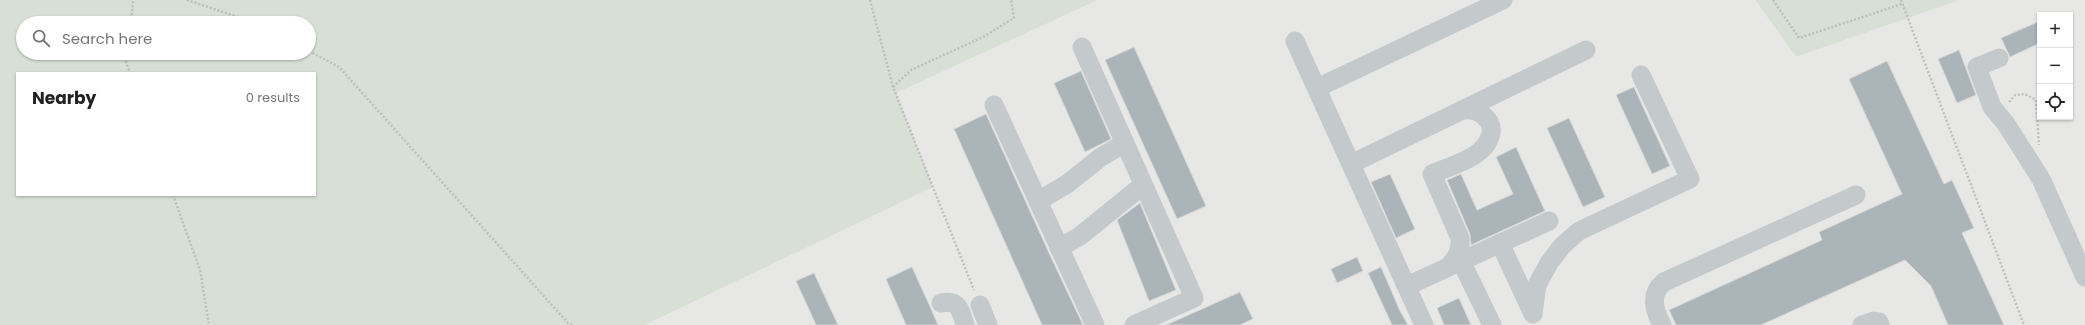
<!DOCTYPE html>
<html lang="en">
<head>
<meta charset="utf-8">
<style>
	:root { --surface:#fff; --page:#f6f6f6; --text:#222; --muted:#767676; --line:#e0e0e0 }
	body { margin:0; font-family:Poppins,sans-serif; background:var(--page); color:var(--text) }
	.controls { position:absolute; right:12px; top:12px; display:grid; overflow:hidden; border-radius:0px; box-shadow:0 1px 3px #0004 }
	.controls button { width:36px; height:36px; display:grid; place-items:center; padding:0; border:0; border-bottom:1px solid var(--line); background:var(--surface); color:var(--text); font:20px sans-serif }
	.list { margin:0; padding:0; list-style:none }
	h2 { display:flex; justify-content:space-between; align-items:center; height:52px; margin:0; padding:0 16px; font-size:17px }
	h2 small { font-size:13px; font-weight:400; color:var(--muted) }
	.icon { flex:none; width:22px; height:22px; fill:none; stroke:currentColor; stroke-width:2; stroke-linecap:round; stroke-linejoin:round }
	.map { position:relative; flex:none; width:2085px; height:325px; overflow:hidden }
	.search { position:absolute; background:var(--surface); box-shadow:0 1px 3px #0004; left:16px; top:16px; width:300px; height:44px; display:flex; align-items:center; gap:10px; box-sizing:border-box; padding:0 14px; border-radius:22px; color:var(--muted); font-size:15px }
	.panel { position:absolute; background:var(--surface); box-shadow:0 1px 3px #0004; left:16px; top:72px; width:300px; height:124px; border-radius:0px }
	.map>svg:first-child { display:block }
</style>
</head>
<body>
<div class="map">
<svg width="2085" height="325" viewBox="0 0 2085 325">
	<rect width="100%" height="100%" fill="#f7f7f3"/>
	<!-- built -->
	<path fill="#e7e8e6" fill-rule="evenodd" d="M1098,0H1755L1796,57L1960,0H2085V325H645L932,187L895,93ZM2040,15H2070V117H2040Z"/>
	<!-- green -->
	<g fill="#d8dfd4" fill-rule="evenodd">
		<path d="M0,0H1098L896,93L933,187L645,325H0ZM23,23H309V53H23ZM17,73H315V195H17Z"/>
		<path d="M1755,0H1960L1796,57Z"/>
	</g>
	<!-- building -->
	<g fill="#aab4b9" stroke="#d8d8d6">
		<path d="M2040,21V43L2010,57L2001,38Z"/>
		<path d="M1134,47L1206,206L1177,219L1105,60Z"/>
		<path d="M1959,50L1976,95L1957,103L1938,59Z"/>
		<path d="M1887,61L1944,184L1952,180L1974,228L1962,233L2004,325H1948L1931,286L1905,260L1761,325H1676L1669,310L1822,240L1819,232L1902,194L1849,79Z"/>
		<path d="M1081,71L1111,139L1085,152L1054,83Z"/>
		<path d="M1634,87L1670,166L1652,174L1616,95Z"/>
		<path d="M986,114L1049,253L1083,325H1042L954,129Z"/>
		<path d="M1569,118L1605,197L1583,207L1547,128Z"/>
		<path d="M1516,147L1545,211L1471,245L1470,234L1447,180L1461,174L1477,210L1513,194L1496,157Z"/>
		<path d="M1390,174L1415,229L1396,238L1371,182Z"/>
		<path d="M1140,203L1176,290L1149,301L1117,220Z"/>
		<path d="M1357,257L1363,271L1337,283L1331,269Z"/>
		<path d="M912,267L932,311L938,325H906L886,279Z"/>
		<path d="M1381,267L1400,311L1408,325H1392L1368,273Z"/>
		<path d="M814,273L838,325H816L796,281Z"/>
		<path d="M1240,292L1253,319L1240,325H1166Z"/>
		<path d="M1459,298L1471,325H1444L1437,308Z"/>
	</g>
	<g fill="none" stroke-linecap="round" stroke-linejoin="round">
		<!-- path -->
		<g stroke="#bdc0c2" stroke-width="2.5" stroke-dasharray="2 2" stroke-linecap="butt">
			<path d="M187,0L256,23"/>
			<path d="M870,0L893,87L974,290"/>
			<path d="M1773,0L1799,38L1902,4"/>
			<path d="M1901,0L2024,325"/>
			<path d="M131,23L133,0"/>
			<path d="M309,51L339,67L568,323L573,325"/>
			<path d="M127,53L126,62L130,73"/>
			<path d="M893,87L911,70L983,37L1014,18L1011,0"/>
			<path d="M2009,102L2015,95L2025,94L2036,100L2039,145"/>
			<path d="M173,195L200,270L209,325"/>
		</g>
		<!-- minor -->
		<g stroke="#c4c9cb" stroke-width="19">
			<path d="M1295,41L1424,325"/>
			<path d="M1082,47L1194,298L1134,325"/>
			<path d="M1999,58L1977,67L1992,107L2006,124L2041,179L2085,277"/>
			<path d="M1317,88L1503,0"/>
			<path d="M994,105L1095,325"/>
			<path d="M1351,164L1586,50"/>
			<path d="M1038,201L1067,184L1101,157L1125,143"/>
			<path d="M1500,243L1533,314"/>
			<path d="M1059,248L1080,236L1143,185"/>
			<path d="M1461,250V261L1492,325"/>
			<path d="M1449,266C1457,257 1461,250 1460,238L1432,174C1452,165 1486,158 1491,133C1492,128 1490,122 1487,119C1480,111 1473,109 1462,110"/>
			<path d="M1407,286L1549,221"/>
			<path d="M941,303C959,299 961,311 965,325"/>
			<path d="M980,305L988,325"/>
			<path d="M1533,313L1537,285L1549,263L1562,246L1579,231L1690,179L1641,75"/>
			<path d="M1662,325C1654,310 1649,294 1664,282L1856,195"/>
			<path d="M1862,325L1874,321L1879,322L1880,325"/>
		</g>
	</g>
</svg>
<div class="controls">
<button>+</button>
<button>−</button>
<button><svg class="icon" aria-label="locate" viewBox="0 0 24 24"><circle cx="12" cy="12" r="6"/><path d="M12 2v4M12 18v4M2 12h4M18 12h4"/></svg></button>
</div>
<div class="search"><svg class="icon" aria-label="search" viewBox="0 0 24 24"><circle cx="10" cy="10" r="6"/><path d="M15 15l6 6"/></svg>Search here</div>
<section class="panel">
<h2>Nearby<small>0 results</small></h2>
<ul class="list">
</ul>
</section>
</div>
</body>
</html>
